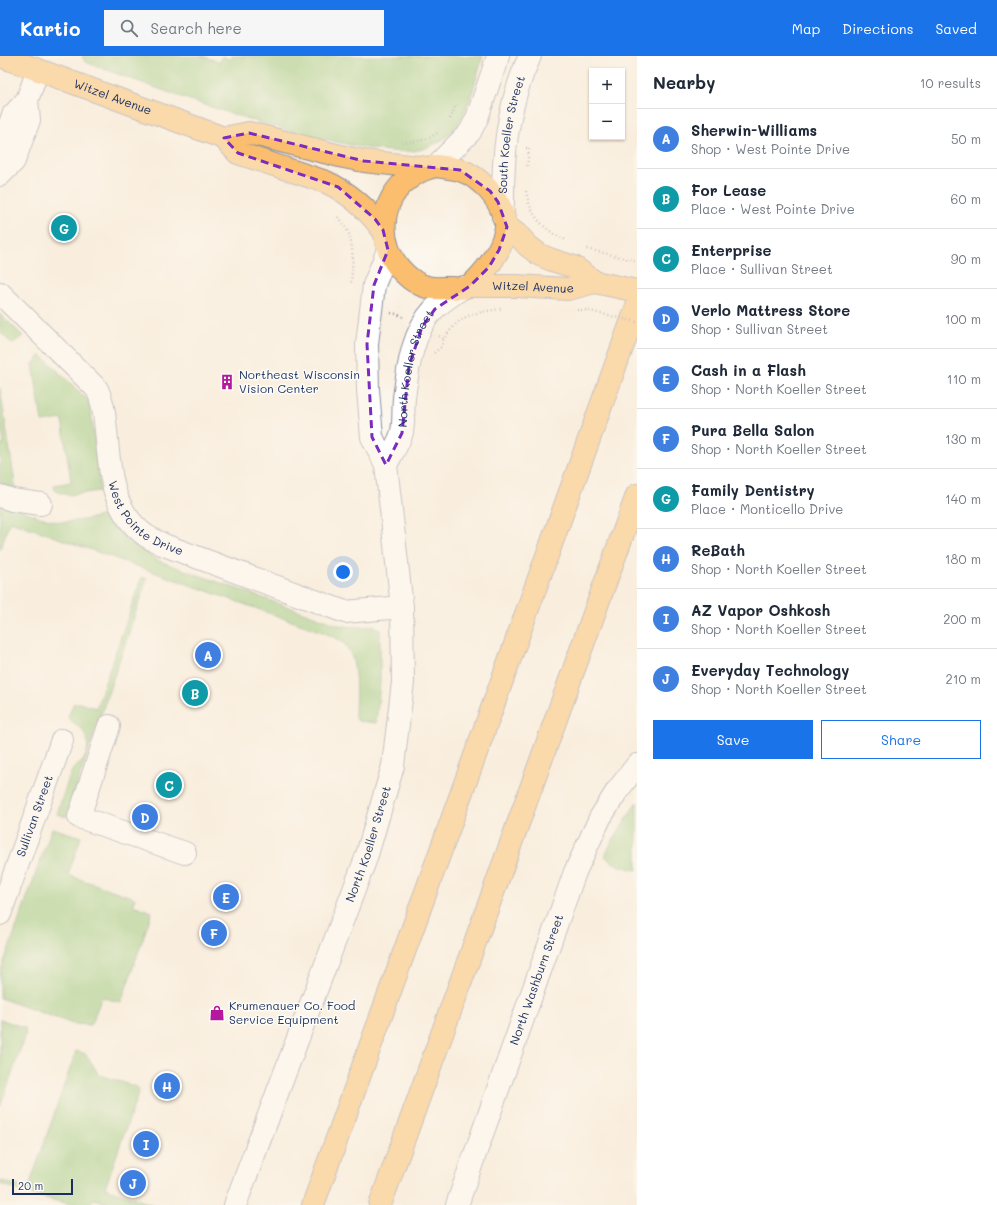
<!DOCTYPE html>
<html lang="en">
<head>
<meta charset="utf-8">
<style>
	:root { --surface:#fff; --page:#f6f6f7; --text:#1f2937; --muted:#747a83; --line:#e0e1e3; --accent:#1a73e8 }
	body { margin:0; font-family:Mali,sans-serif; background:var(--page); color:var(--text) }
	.controls { position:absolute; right:12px; top:12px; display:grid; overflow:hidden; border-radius:0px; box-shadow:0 1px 3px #0004 }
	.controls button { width:36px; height:36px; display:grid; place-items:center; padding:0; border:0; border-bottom:1px solid var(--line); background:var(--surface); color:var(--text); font:20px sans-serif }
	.scale { position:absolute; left:12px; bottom:10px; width:61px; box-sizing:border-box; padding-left:4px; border:2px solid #1b2f5e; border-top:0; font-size:11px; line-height:14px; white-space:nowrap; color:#1b2f5e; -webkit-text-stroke:3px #fdfcf7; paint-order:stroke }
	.you { position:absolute; left:343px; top:516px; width:14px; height:14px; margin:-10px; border:3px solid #fff; border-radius:50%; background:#1a73e8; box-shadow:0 0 0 6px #1a73e833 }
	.badge { display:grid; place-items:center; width:26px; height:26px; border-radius:50%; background:var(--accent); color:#fff; font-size:13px; font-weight:700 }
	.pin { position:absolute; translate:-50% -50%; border:2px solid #fff; box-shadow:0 1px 4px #0006 }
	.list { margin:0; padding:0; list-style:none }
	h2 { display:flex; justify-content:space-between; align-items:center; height:52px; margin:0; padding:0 16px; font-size:17px }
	h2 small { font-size:13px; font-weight:400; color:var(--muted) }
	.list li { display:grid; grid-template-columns:26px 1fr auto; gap:12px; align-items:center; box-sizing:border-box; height:60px; padding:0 16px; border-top:1px solid var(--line) }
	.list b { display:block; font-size:15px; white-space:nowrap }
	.list p { margin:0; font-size:13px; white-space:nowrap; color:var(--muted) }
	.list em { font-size:13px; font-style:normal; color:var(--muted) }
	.actions { display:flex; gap:8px; padding:12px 16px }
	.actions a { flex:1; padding:9px 0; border:1px solid var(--accent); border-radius:0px; text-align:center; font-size:14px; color:var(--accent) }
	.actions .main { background:var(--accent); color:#fff }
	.icon { flex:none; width:22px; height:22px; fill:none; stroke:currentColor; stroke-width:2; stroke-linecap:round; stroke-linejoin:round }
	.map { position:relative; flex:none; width:637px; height:1149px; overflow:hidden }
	header { display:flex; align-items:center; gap:24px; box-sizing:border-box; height:56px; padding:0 20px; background:var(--accent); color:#fff }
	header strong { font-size:19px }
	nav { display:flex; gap:22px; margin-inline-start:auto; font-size:14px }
	.search { width:280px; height:36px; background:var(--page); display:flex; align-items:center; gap:10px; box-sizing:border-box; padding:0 14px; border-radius:0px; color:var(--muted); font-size:15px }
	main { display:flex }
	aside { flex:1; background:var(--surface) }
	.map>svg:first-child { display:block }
</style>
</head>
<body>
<header>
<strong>Kartio</strong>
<div class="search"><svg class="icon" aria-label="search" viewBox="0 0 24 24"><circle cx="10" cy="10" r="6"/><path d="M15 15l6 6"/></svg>Search here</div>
<nav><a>Map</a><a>Directions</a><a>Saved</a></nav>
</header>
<main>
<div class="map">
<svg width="637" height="1149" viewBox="0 0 637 1149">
	<rect width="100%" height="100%" fill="#fdfcf7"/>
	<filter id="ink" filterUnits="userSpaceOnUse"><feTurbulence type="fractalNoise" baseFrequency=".025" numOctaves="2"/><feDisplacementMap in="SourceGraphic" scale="8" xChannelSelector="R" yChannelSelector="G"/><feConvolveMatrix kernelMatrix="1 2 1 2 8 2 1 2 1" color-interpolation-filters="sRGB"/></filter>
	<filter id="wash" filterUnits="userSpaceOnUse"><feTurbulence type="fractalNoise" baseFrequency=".012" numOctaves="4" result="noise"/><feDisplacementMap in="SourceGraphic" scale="16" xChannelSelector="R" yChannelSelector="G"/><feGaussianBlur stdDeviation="0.9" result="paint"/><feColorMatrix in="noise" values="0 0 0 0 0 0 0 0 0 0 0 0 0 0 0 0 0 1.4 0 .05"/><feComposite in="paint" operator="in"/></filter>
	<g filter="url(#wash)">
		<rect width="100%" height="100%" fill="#f9eede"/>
		<!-- green -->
		<g fill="#95c97a" stroke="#587c6c">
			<path d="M82,0H203L219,6L222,0L231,4L232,0H483C475,26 467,68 443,83C434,89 423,94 412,95C384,97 355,90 328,84C245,66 165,35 85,6Z"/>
			<path d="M0,258L23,280L12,288L0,276Z"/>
			<path d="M41,299L88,344L91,356L100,435L68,439L55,435L54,429L71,426L62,363L42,366L33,308Z"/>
			<path d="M0,332L16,434H0V390L4,388L0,364Z"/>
			<path d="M0,445C17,452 45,465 62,466C77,466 94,462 108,458L117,473L129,486L159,505L342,570L364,571L373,569L380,574V627L376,667L358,665L355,661C355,640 360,600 342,586C337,582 330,580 325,577L10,465L0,494Z"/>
			<path d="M142,521L147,523L66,761L57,758C60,749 69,719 73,713C76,709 81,708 84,703C93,688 85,671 70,665L68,661L73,648L79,647L96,652Z"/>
			<path d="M637,746V814C626,812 612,809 605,800L611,787Z"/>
			<path d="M52,772L81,781L68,819L135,842L133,849L152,856L121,947L102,941L94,961L95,962L90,969L73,968L0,942V917Z"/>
			<path d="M0,963L25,972L26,977L0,1051Z"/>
			<path d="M76,995L86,998L99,1019L137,1031L139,1035L105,1132L154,1149H113L95,1143C92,1145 88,1149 84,1149C63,1149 21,1135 0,1128V1124L28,1133Z"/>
		</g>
	</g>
	<g filter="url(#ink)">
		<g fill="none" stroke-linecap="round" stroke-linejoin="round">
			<!-- minor casing -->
			<g stroke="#8a8e9e" stroke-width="24">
				<g id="minor">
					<path d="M0,97L13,59L27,44L38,14"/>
					<path d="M436,110L470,76L477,62L498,0"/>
					<path d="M0,119L14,105L29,64L27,44"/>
					<path id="s1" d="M503,160C502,104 506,51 530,0"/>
					<path id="s2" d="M0,237L97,333C104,348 104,358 106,374C110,414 110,453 145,479C151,483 158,486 164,489L345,556L402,551"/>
					<path id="s3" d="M386,409C391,399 400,385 402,376C404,365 403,353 404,342C408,312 412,276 434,253C443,245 453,238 464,231"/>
					<path d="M0,440L12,444L41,448"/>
					<path d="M109,670L79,761L185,797"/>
					<path id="s4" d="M0,858L62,684"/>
					<path id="s5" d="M235,1149L366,802L393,710L403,626L402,551L386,409L372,381L368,334L367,288L374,229L388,194"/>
					<path id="s6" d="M457,1149L575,816L600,762L617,735L637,709"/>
				</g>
			</g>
			<!-- major casing -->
			<g stroke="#8a8e9e" stroke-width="24">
				<g id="major">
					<path id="s7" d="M0,0L224,82L238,97L326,126C348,136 368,154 383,174"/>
					<path d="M224,82L249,77L344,101L364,105L428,112"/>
					<path d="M436,110C444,111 452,112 460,114C478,120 495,138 502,155C503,160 507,167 506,172C504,183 499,194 493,203C489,210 476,226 469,230C464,233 455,232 448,232C442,232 434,233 427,231C419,229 410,223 404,217C376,190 378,143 411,121C419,115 426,112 436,110Z"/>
					<path d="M507,171L518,179L528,190L540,199L552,204L574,211L595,226L637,235"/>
					<path id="s8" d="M470,230H517L568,233L595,226"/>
				</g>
			</g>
			<!-- highway casing -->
			<g stroke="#8a8e9e" stroke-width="24">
				<g id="highway">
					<path d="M313,1149L637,250"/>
					<path d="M380,1149L637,439"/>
				</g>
			</g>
			<!-- path -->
			<g stroke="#8a8e9e" stroke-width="2.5" stroke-dasharray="1 3" stroke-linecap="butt">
				<path d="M450,63L455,51L458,49"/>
				<path d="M402,86C415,87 427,84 437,77"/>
				<path d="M526,92H529L527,112"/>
				<path d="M526,135C530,159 543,174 566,184"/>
				<path d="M338,161C356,179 353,204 351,228"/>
				<path d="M587,193L637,205"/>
				<path d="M577,254H585"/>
				<path d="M391,257L397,258L403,261"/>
				<path d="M439,280L444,283C460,258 473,257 501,253"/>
				<path d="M434,297L441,291L444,283"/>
			</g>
			<!-- minor -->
			<use href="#minor" stroke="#fff" stroke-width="22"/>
			<!-- major -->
			<use href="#major" stroke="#fbbe6e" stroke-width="22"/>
			<!-- highway -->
			<use href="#highway" stroke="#fbbe6e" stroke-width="22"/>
			<!-- path-bridge -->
			<path stroke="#8a8e9e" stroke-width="2.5" stroke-dasharray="1 3" stroke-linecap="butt" d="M585,254L637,266"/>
		</g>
	</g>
	<!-- marked area -->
	<path d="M0 0H637V1149H0ZM249,77L364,105L460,114L490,135L498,146L507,171L499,194L489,211L470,230L435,253L422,271L409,310L402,377L386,409L372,381L367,288L374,229L388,194L383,174L375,163L338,131L238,97L224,82Z" fill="#f9eede" fill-opacity=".55" fill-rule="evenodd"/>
	<path fill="none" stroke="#7b2cbf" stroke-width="3" stroke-dasharray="8 5" stroke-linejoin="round" d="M249,77L364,105L460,114L490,135L498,146L507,171L499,194L489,211L470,230L435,253L422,271L409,310L402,377L386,409L372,381L367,288L374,229L388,194L383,174L375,163L338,131L238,97L224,82Z"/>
	<!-- icons -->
	<defs>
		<g id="building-bare" transform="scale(1.2)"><path d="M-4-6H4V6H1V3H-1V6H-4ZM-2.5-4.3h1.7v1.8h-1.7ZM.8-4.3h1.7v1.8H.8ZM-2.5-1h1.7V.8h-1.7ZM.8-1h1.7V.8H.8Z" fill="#b5179e" stroke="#fdfcf7" stroke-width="2.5" paint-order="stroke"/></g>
		<g id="shop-bare" transform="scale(1.2)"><path d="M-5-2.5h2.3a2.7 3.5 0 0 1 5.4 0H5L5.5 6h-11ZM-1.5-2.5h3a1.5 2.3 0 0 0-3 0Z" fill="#b5179e" stroke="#fdfcf7" stroke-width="2.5" paint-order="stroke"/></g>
	</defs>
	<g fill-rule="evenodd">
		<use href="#building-bare" x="227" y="326"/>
		<use href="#shop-bare" x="217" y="957"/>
	</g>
	<g text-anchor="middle" stroke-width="3" stroke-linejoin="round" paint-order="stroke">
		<!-- street labels -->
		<g font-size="12" fill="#1b2f5e" stroke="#fdfcf7">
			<text dy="4" stroke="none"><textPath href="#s7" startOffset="120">Witzel Avenue</textPath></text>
			<text dy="4" stroke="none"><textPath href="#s1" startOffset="82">South Koeller Street</textPath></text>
			<text dy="4" stroke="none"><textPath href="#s8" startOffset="63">Witzel Avenue</textPath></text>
			<text dy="4" stroke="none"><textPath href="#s3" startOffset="102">North Koeller Street</textPath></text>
			<text dy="4" stroke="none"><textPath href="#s2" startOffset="283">West Pointe Drive</textPath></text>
			<text dy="4" stroke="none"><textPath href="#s4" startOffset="104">Sullivan Street</textPath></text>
			<text dy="4" stroke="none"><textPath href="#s5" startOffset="385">North Koeller Street</textPath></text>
			<text dy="4" stroke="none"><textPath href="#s6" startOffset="239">North Washburn Street</textPath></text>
		</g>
		<!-- poi labels -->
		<g font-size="12" fill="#1b2f5e" stroke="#fdfcf7" text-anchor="start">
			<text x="239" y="323">Northeast Wisconsin<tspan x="239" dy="14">Vision Center</tspan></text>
			<text x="229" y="954">Krumenauer Co. Food<tspan x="229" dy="14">Service Equipment</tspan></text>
		</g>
	</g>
</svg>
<div class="controls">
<button>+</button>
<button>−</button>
</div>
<div class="scale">20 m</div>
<div class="you"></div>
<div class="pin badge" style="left:208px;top:599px;background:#3f7fe0">A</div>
<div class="pin badge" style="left:195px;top:637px;background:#0f9aa8">B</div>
<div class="pin badge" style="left:169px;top:729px;background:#0f9aa8">C</div>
<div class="pin badge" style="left:145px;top:761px;background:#3f7fe0">D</div>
<div class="pin badge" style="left:226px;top:841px;background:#3f7fe0">E</div>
<div class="pin badge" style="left:214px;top:877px;background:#3f7fe0">F</div>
<div class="pin badge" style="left:64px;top:172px;background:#0f9aa8">G</div>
<div class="pin badge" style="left:167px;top:1030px;background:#3f7fe0">H</div>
<div class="pin badge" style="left:146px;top:1088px;background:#3f7fe0">I</div>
<div class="pin badge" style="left:133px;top:1127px;background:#3f7fe0">J</div>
</div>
<aside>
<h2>Nearby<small>10 results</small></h2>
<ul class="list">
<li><span class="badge" style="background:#3f7fe0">A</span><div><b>Sherwin-Williams</b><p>Shop · West Pointe Drive</p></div><em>50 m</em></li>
<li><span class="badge" style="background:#0f9aa8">B</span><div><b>For Lease</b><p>Place · West Pointe Drive</p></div><em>60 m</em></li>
<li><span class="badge" style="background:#0f9aa8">C</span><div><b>Enterprise</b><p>Place · Sullivan Street</p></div><em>90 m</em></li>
<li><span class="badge" style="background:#3f7fe0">D</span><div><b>Verlo Mattress Store</b><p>Shop · Sullivan Street</p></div><em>100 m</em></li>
<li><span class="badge" style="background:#3f7fe0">E</span><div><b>Cash in a Flash</b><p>Shop · North Koeller Street</p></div><em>110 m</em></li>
<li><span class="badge" style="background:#3f7fe0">F</span><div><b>Pura Bella Salon</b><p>Shop · North Koeller Street</p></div><em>130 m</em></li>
<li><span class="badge" style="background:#0f9aa8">G</span><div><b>Family Dentistry</b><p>Place · Monticello Drive</p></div><em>140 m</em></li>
<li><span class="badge" style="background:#3f7fe0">H</span><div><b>ReBath</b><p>Shop · North Koeller Street</p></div><em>180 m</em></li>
<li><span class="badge" style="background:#3f7fe0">I</span><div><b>AZ Vapor Oshkosh</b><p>Shop · North Koeller Street</p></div><em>200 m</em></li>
<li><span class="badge" style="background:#3f7fe0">J</span><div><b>Everyday Technology</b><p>Shop · North Koeller Street</p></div><em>210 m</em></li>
</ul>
<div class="actions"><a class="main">Save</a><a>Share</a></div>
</aside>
</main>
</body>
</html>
